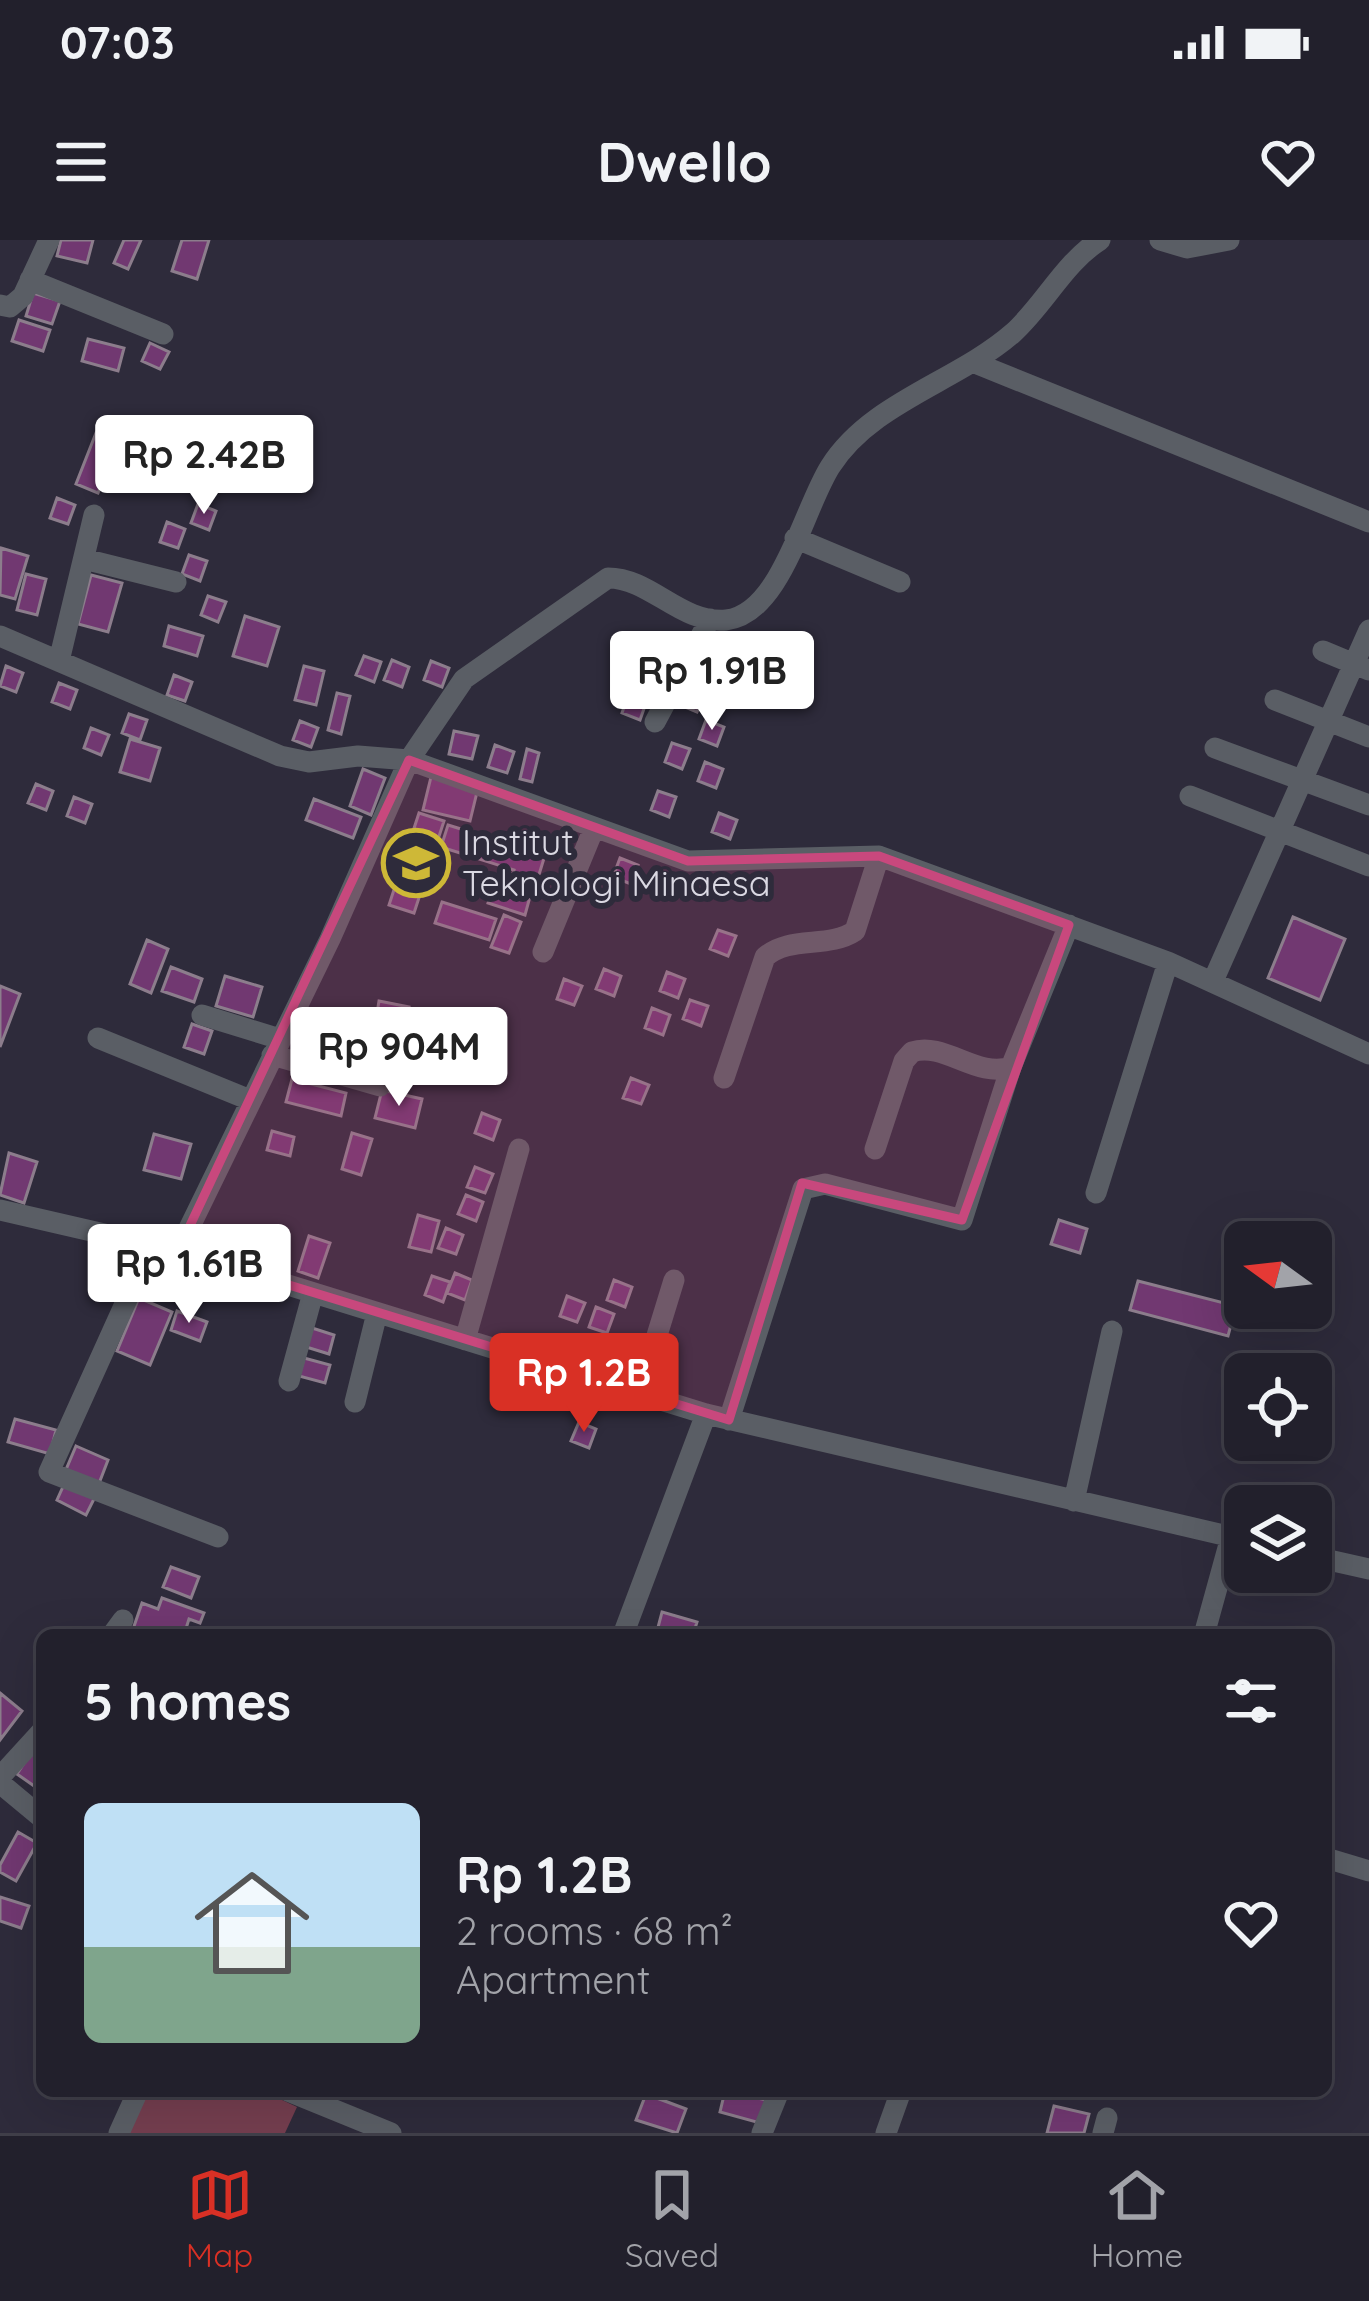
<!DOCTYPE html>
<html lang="en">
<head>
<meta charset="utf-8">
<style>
	body { margin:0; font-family:Quicksand,sans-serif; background:#2a2834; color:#f1f3f6; height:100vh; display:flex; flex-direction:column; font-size:45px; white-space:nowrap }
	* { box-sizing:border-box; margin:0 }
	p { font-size:39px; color:#a2a3a9 }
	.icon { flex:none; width:66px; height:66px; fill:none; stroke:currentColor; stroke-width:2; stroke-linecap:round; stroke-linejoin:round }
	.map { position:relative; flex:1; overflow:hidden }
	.panel { position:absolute; left:36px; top:1389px; width:1296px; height:468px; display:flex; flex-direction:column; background:#22202c; border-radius:18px; box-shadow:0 12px 48px #0002,0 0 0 3px #3f3e48 }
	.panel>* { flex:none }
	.needle { width:78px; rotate:285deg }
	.buttons { position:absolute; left:1224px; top:981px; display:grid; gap:24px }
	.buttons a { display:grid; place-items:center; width:108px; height:108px; border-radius:18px; background:#22202c; box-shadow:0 12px 48px #0002,0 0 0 3px #3f3e48; font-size:60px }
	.price { position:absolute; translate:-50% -102px; padding:0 27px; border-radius:12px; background:#fff; color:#222; font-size:39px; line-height:78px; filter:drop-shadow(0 3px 6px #0008) }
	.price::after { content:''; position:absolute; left:50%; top:72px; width:36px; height:27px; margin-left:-18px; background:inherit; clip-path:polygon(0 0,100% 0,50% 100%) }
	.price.current { background:#d93025; color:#fff }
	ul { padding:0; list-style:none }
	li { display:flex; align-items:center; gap:36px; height:300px; padding:0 48px }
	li+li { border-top:3px solid #3f3e48 }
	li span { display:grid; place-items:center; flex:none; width:336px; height:240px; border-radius:18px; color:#555 }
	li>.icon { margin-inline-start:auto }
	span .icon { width:144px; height:144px; fill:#fffc; stroke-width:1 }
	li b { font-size:51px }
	h2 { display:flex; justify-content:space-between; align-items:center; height:144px; padding:0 48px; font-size:51px }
	.status { display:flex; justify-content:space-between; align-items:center; height:84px; padding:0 60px; background:#22202c; direction:ltr }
	.status svg { height:33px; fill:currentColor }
	header { display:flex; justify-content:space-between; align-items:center; height:156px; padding:0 48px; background:#22202c; font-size:54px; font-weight:800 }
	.dock { display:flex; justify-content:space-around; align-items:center; height:168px; border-top:3px solid #3f3e48; background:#22202c; font-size:33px; color:#a2a3a9 }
	.dock a { display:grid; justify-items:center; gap:6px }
	.dock .current { color:#d93025 }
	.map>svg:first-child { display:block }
</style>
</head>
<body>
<div class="status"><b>07:03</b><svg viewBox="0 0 49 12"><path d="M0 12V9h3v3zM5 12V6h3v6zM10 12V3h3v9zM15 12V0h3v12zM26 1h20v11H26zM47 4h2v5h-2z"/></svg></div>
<header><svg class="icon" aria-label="menu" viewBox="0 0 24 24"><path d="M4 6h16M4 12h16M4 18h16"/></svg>Dwello<svg class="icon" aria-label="heart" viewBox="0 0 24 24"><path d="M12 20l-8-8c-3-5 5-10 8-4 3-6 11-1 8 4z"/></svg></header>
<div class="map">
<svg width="1369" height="1893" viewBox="0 0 1369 1893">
	<rect width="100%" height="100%" fill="#2e2b3b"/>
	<path fill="#743e4f" d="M145,1851H263L297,1867L285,1893H127Z"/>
	<path fill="#713871" stroke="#8c7d8c" stroke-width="3" d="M61,0H93L87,23L57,16Z
		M124,0H141L128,29L114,23Z
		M182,0H209L197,39L172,31Z
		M33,53L60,61L52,84L26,76Z
		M19,80L50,90L43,111L12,101Z
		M88,99L124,108L118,131L82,121Z
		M150,103L169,112L160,129L142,121Z
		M96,193L119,202L98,253L76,244Z
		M57,258L75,265L68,284L50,278Z
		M198,264L216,271L209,290L191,283Z
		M167,282L185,289L178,308L160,302Z
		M1,308L28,316L15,359L0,355Z
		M189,315L207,321L200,341L182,334Z
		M26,334L46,339L37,375L17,370Z
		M91,335L122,343L108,392L78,384Z
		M208,356L226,362L218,382L201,375Z
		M245,376L279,387L267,426L233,416Z
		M169,386L203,396L197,416L164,406Z
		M746,414L764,421L757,440L739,434Z
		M364,416L381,422L374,442L356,435Z
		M781,418L799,425L792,444L774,437Z
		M392,420L409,427L402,447L384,440Z
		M431,421L449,428L442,447L424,440Z
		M6,426L23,433L16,452L0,446Z
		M304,426L324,431L316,465L295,460Z
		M174,435L192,442L185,461L167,455Z
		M59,443L77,450L70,469L52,462Z
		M687,446L705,453L697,472L680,465Z
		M337,453L350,456L341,494L328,490Z
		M629,453L647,460L640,480L622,473Z
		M129,474L147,480L140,500L122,493Z
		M706,480L724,487L717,506L699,499Z
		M300,481L318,488L311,507L293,500Z
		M91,488L109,495L101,515L84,508Z
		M454,491L478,496L472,519L449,514Z
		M130,499L160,508L150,541L120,532Z
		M672,503L690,509L682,529L665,522Z
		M495,505L514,512L507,533L488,527Z
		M527,509L539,513L532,542L520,539Z
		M705,522L723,529L716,548L698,541Z
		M363,529L385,538L371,575L350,566Z
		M431,537L478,548L470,581L423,570Z
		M36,544L53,551L46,570L28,563Z
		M658,551L676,557L669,577L651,570Z
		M74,557L92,564L85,583L67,576Z
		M314,559L361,577L353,598L306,580Z
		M419,573L444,581L414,673L389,665Z
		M719,573L737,580L730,599L712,592Z
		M448,585L545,615L534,651L510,643L514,630L441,607Z
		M620,618L638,625L631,644L613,637Z
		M654,632L672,639L665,658L647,651Z
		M494,642L531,653L525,675L488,663Z
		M442,662L496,679L489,700L435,683Z
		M504,675L521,682L509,713L491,707Z
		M1293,677L1345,699L1320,760L1268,738Z
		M718,690L736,696L728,716L710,709Z
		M147,700L168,709L151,753L130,744Z
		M171,727L202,739L194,762L162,751Z
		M604,729L621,736L614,756L596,749Z
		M667,732L685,739L678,758L660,751Z
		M225,736L262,747L253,777L216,766Z
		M564,739L582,746L574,765L557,759Z
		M0,746L20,754L0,807Z
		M690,760L708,766L701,786L683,779Z
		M379,761L409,767L405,785L376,779Z
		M652,768L670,775L663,795L645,788Z
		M318,775L368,791L360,816L310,800Z
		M192,784L212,791L204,814L184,807Z
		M404,815L422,822L414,841L397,834Z
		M631,838L649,845L641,864L623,858Z
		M292,839L346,853L341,876L286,862Z
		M382,850L422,859L415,888L375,878Z
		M482,873L500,880L493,900L475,893Z
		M272,891L294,897L290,916L267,910Z
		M352,893L372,899L361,935L342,929Z
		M154,894L191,904L181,939L144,930Z
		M9,913L37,922L24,963L0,955Z
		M475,927L493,934L485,953L467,947Z
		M466,955L483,962L476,981L458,974Z
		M418,975L439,981L431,1012L409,1007Z
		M1059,980L1087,989L1080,1013L1051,1004Z
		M446,988L463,995L456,1014L438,1008Z
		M309,996L330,1003L318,1038L298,1031Z
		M455,1033L472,1040L465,1060L447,1053Z
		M432,1036L450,1042L443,1062L425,1055Z
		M614,1040L632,1047L625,1067L607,1060Z
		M1138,1041L1236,1066L1228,1096L1130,1070Z
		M567,1056L585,1063L577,1082L560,1076Z
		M139,1058L172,1072L150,1125L117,1111Z
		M596,1067L614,1074L607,1093L589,1087Z
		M177,1071L207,1082L200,1101L171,1090Z
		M309,1087L334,1095L329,1114L303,1106Z
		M304,1118L330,1125L325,1143L299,1136Z
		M15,1179L56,1190L50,1214L8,1202Z
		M579,1182L596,1189L589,1208L571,1201Z
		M76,1206L108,1220L98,1246L65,1232Z
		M66,1240L96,1255L86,1275L57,1260Z
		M171,1327L199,1337L191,1358L163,1347Z
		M162,1358L204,1373L200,1383L189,1379L184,1395H131L142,1363L158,1369Z
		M662,1372L697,1382L693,1395H656Z
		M0,1453L22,1471L0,1500Z
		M36,1505L42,1509L37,1548L17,1534Z
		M18,1592L37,1603L16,1641L0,1632V1625Z
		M0,1657L29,1666L21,1688L0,1681Z
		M725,1851L767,1860L760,1883L720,1872Z
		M646,1854L686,1869L677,1893L636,1880Z
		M1054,1866L1089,1874L1084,1893H1047Z"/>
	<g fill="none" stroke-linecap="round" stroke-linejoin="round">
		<path stroke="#5a5e65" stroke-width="21" d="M1160,0L1187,8L1229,0
			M30,40L163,94
			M0,65L10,67L23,56L49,0
			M975,123L1369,282
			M795,298L900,342
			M84,319L176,342
			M0,396L280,516L309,522L358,516L409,520L688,621L879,616L1168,722L1369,814
			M1323,411L1369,430
			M59,421L94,275
			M1275,460L1369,497
			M655,482L710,379
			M1215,508L1369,565
			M1190,556L1369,626
			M543,712L594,588
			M1213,741L1369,390
			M202,775L280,799
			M98,798L250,860
			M272,815L380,846
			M724,838L765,717C790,695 828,709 855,691L879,616
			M875,909L904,821L912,812C944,801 977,839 1011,827L1069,685
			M1096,953L1168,722
			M0,970L178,1011L706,1174L1245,1300
			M152,1004L49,1232L218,1297
			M178,1011L330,699L409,520L464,439L608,338C651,338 680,384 726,380C781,374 803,270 830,227C871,162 957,142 1013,93C1044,65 1065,22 1100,0
			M465,1100L519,909
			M289,1141L313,1053
			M639,1154L674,1040
			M355,1162L377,1073
			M729,1180L803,949L825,944L962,980L1011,827
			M1074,1261L1112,1091
			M1311,1316L1369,1329
			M112,1395L123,1380
			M623,1395L706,1174
			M1204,1395L1231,1297
			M0,1537L42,1491
			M0,1543L42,1578
			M1326,1618L1369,1631
			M288,1851L391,1893
			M119,1893L138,1851
			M762,1893L779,1851
			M886,1893L901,1851
			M1103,1893L1107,1878"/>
	</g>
	<path fill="#c8487d" fill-opacity="0.2" stroke="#c8487d" stroke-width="9" stroke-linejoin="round" d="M409,520L688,621L879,616L1069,685L962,980L802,943L729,1180L178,1011Z"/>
	<defs>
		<g id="university-ring" transform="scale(3.45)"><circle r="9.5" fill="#2e2b3b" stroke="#ceb837" stroke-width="1.5"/><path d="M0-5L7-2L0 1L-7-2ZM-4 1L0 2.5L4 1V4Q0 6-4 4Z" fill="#ceb837"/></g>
	</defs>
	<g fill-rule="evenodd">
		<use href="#university-ring" x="416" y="623"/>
	</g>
	<g text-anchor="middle" stroke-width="12" stroke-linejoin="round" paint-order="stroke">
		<g font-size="36" fill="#dad8e2" stroke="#2e2b3b" text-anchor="start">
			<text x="462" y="615">Institut<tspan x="462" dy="41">Teknologi Minaesa</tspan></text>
		</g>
	</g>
</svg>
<div class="buttons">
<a><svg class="needle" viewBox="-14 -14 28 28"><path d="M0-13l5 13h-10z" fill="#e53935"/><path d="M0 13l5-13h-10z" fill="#a2a3a9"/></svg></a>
<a><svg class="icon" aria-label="locate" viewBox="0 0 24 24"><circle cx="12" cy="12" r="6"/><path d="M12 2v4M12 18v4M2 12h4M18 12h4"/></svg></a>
<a><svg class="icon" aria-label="layers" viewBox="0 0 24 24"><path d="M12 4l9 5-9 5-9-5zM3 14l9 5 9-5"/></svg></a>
</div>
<b class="price" style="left:204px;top:277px">Rp 2.42B</b>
<b class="price" style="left:712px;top:493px">Rp 1.91B</b>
<b class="price" style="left:399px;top:869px">Rp 904M</b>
<b class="price" style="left:189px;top:1086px">Rp 1.61B</b>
<b class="price current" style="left:584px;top:1195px">Rp 1.2B</b>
<section class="panel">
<h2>5 homes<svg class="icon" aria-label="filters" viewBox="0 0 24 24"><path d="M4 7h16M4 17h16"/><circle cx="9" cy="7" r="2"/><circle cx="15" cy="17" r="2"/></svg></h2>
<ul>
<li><span style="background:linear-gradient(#bfe0f5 60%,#7fa58c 0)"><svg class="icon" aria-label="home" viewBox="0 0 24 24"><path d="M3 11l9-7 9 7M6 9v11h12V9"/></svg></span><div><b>Rp 1.2B</b><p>2 rooms · 68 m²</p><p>Apartment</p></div><svg class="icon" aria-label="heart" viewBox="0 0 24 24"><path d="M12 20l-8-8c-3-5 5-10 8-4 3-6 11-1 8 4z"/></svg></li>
</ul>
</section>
</div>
<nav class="dock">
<a class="current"><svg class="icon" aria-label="map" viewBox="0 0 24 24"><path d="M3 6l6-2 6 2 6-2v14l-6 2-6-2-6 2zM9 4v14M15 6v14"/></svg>Map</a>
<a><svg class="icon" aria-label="saved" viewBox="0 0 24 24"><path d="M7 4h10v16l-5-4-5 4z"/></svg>Saved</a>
<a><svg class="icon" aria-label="home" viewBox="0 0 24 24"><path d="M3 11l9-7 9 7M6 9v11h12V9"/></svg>Home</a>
</nav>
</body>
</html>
